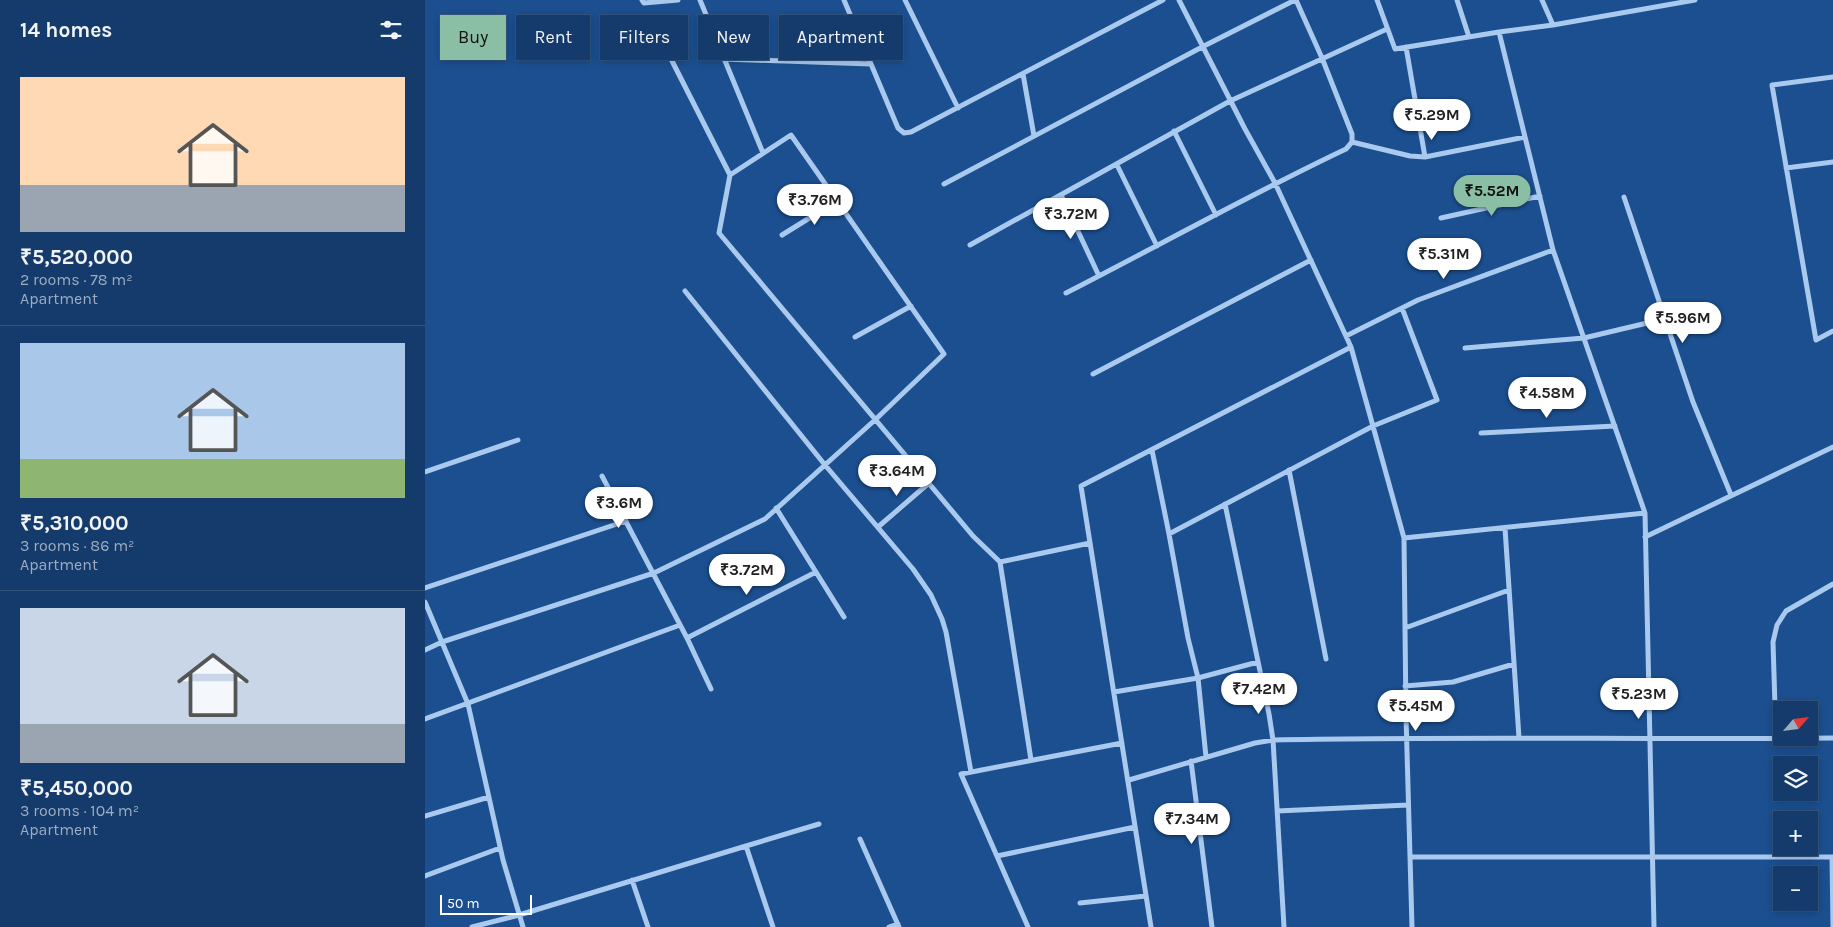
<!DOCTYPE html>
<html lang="en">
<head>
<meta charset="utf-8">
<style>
	body { margin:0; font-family:Karla,sans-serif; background:#214673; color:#f1f3f6; height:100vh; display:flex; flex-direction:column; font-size:19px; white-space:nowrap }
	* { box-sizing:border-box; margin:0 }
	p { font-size:16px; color:#9dadc1 }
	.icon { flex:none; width:28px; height:28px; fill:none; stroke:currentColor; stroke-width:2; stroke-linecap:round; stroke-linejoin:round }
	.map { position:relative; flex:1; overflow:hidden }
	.panel { display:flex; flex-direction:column; background:#143b6b; width:425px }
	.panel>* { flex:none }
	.banner { position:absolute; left:15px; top:15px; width:475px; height:45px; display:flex; gap:10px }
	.needle { width:32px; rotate:62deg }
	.tools { position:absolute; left:1348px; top:701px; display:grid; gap:10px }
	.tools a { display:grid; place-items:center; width:45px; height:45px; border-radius:0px; background:#143b6b; box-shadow:0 2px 8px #0003,0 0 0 1px #33557e; font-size:25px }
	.scale { position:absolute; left:15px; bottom:12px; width:92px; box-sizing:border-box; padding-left:5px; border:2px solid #fff; border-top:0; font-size:14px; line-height:18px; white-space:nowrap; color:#fff; -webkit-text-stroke:4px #1b4f8f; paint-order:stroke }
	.price { position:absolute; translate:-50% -42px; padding:0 11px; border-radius:18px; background:#fff; color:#222; font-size:16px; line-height:32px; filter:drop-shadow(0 1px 2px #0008) }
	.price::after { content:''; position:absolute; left:50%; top:30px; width:15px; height:11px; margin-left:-8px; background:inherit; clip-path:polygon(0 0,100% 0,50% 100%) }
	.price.active { background:#8abfa5; color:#111 }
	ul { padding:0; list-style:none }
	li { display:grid; align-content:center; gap:10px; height:265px; padding:0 20px }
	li+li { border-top:1px solid #33557e }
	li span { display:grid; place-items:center; height:155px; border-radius:0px; color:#555 }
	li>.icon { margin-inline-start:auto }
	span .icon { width:90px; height:90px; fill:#fffc; stroke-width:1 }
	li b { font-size:21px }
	h2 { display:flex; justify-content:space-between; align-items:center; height:60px; padding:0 20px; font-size:21px }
	.tag { padding:0 18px; border-radius:0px; background:#143b6b; box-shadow:0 2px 8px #0003,0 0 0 1px #33557e; font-size:18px; line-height:45px }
	.tag.active { background:#8abfa5; color:#111 }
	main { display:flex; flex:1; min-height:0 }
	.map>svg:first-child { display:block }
</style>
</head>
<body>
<main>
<section class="panel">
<h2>14 homes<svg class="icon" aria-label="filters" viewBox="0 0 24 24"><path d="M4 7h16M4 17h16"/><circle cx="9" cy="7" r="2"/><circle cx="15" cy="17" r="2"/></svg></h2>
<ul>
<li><span style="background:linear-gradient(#ffd9b3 70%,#9aa5b1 0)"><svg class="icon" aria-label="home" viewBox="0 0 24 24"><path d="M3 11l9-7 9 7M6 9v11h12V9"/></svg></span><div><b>₹5,520,000</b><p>2 rooms · 78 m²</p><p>Apartment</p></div></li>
<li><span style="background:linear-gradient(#a9c7e8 75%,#8fb573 0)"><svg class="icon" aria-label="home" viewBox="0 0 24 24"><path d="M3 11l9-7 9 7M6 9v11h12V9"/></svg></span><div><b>₹5,310,000</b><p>3 rooms · 86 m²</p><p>Apartment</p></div></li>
<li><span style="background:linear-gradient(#c9d6e8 75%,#9aa5b1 0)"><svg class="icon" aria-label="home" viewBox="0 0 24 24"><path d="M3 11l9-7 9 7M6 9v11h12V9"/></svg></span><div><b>₹5,450,000</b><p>3 rooms · 104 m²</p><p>Apartment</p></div></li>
</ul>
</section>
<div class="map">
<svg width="1408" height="927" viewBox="0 0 1408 927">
	<rect width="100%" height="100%" fill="#1b4f8f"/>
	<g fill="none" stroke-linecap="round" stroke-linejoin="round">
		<path stroke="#a9c9ee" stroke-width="5" d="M217,0L219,3L253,0
			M275,0L338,153
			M419,0L473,128L479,133L486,132L738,0
			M480,0L533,108
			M754,0L820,129L850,183L926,347
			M952,0L970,49L1074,32
			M1032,0L1044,37
			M1117,0L1128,25L1074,32L1128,250L1220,513L1229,927
			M1128,25L1270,0
			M981,47L1000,157L1100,137
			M244,55L305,175L294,233L548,536L575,562L606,760
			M298,59L446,64
			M598,74L609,136
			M1408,77L1347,85L1391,340L1408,331
			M749,131L791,215
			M927,142L985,156L1000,157
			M692,165L732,246
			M1361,168L1408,162
			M519,184L779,46L870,0
			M636,195L674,276
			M1199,197L1268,402L1306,495
			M1016,218L1115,196
			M357,235L412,201
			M545,245L805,101L962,29
			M260,291L400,465L488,569L506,595L517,619L521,632L546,772
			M641,293C735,245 826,194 921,149L927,142V134L897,58L871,0
			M921,336L993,300L1128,250
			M430,337L486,306
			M1040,348L1159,338L1239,319
			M668,374L886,260
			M1056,433L1190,426
			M727,450L744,534L948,426L1012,400L977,308
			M864,470L901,659
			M0,472L93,440
			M177,476L262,638L286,689
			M800,504L844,714L848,740L859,927
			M351,508L419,617
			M453,527L504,483
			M1080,528L1094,738
			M744,534L763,638L773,678L781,757
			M1220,537L1408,447
			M979,538L1220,513
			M575,562L665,543
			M0,588L201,521
			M0,602L43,704L78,860L98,927
			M980,628L1084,590
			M262,638L391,572
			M0,650L17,642L229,573L340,519L451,419L519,354L366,135L305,175
			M980,686L1028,682L1089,664
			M689,692L773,678L833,662
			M0,719L255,625
			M1351,739L1348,642L1352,625L1361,611L1408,584
			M766,761L787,927
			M704,780L830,743L848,740C1035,736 1221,740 1408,738
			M852,811L983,805
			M0,816L64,797
			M435,839L474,927
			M321,846L394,824
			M572,856L710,827
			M985,857H1408
			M1407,857L1408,927
			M0,876L75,848
			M207,880L223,927
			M655,903L721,896
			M47,927L94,915L321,846L348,927
			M464,927L473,924
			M603,927L536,774L697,743
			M726,927L656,486L926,347L979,538L981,716L987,927"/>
	</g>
</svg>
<div class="tools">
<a><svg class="needle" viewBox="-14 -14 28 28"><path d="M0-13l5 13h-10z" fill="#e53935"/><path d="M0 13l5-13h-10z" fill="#9dadc1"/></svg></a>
<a><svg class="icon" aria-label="layers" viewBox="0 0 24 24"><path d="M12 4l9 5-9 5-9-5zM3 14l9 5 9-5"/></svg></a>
<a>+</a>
<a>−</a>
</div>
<div class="scale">50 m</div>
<b class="price" style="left:1007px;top:141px">₹5.29M</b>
<b class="price active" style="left:1067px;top:217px">₹5.52M</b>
<b class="price" style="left:390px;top:226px">₹3.76M</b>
<b class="price" style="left:646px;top:240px">₹3.72M</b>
<b class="price" style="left:1019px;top:280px">₹5.31M</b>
<b class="price" style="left:1258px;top:344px">₹5.96M</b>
<b class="price" style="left:1122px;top:419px">₹4.58M</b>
<b class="price" style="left:472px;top:497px">₹3.64M</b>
<b class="price" style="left:194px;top:529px">₹3.6M</b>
<b class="price" style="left:322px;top:596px">₹3.72M</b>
<b class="price" style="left:834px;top:715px">₹7.42M</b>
<b class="price" style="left:1214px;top:720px">₹5.23M</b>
<b class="price" style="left:991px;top:732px">₹5.45M</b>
<b class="price" style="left:767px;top:845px">₹7.34M</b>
<div class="banner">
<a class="tag active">Buy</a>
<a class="tag">Rent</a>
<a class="tag">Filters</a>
<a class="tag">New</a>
<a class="tag">Apartment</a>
</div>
</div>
</main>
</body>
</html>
